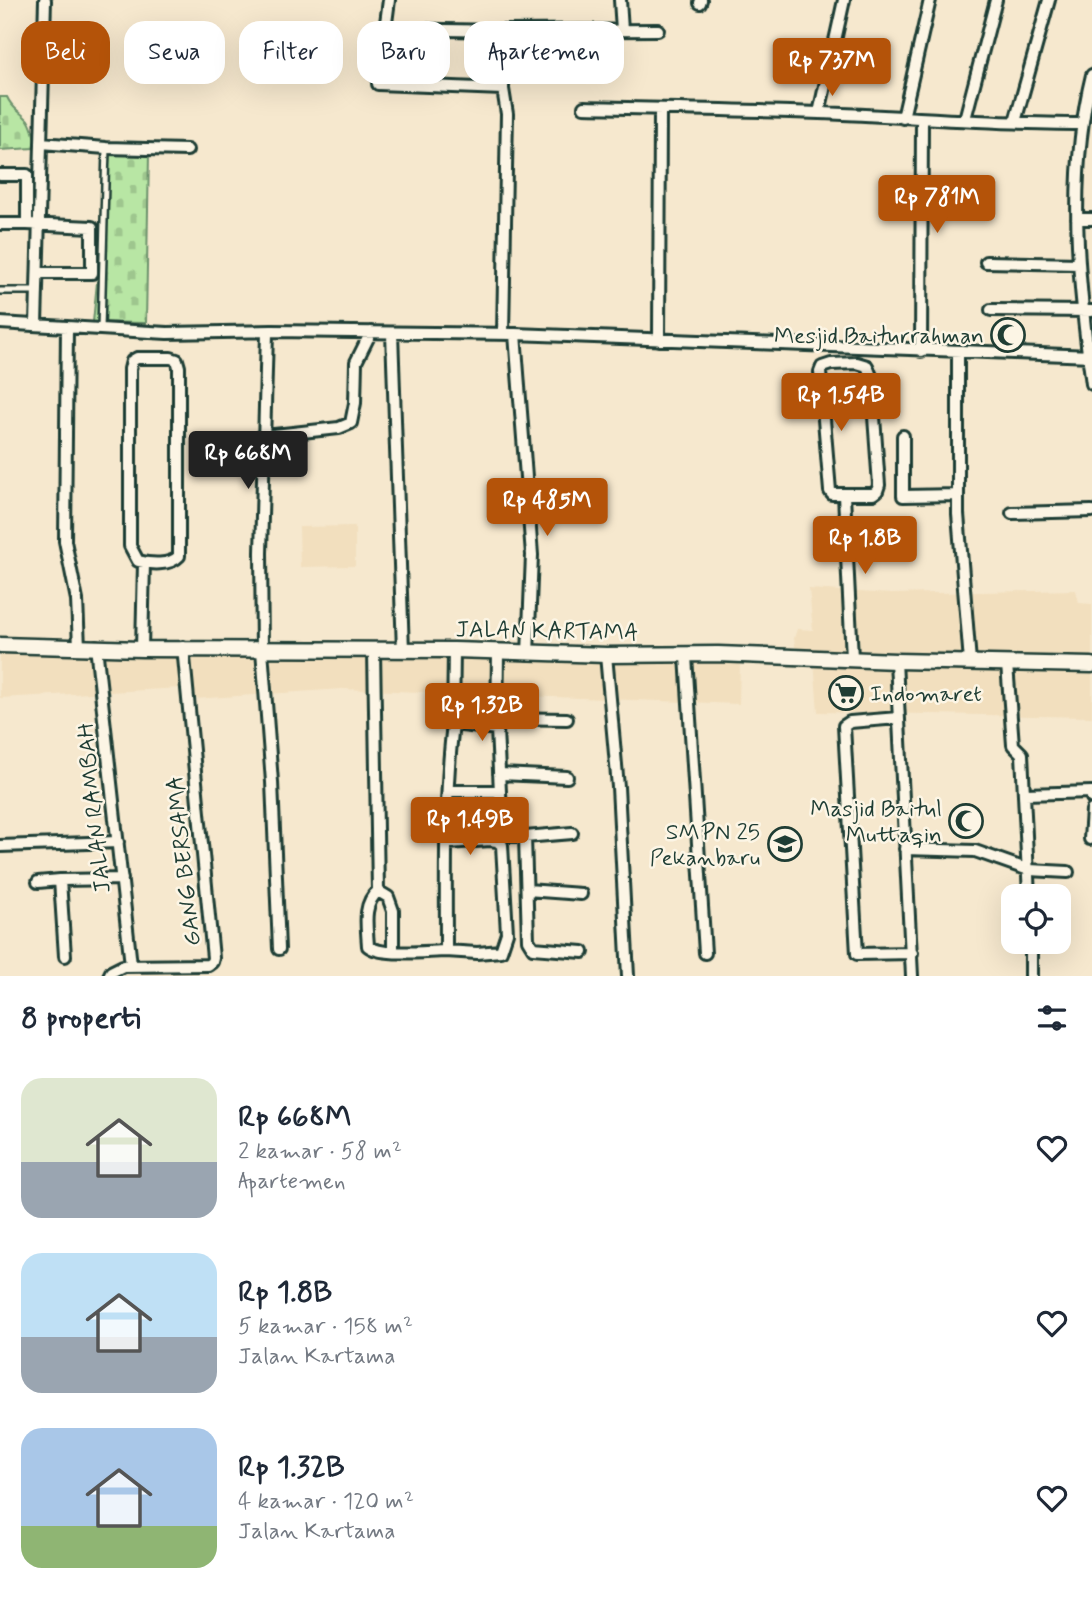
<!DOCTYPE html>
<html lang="id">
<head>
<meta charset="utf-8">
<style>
	body { margin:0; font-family:Mynerve,sans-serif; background:#f2f2f3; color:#1f2937; height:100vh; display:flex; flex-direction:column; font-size:26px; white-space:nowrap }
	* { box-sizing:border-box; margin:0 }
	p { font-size:23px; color:#747a83 }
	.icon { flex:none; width:38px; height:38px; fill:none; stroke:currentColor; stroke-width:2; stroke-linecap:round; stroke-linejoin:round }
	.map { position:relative; height:976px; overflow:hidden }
	.drawer { display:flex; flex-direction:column; background:#fff; flex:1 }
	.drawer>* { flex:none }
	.guide { position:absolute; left:21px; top:21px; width:700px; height:63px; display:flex; gap:14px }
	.tools { position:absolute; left:1001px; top:884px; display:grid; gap:14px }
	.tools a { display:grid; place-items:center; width:70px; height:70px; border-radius:14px; background:#fff; box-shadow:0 7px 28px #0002; font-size:35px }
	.price { position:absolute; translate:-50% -60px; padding:0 16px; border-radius:7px; background:#b45309; color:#fff; font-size:23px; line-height:46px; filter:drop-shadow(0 2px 4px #0008) }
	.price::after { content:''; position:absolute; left:50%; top:42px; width:21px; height:16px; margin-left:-10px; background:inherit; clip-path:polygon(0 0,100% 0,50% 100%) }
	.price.selected { background:#222; color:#fff }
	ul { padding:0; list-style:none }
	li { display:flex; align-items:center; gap:21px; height:175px; padding:0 21px }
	li span { display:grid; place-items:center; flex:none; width:196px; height:140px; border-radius:21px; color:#555 }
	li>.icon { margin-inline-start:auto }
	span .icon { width:84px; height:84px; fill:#fffc; stroke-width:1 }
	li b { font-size:30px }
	h2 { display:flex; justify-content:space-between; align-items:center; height:84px; padding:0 21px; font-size:30px }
	.tag { padding:0 24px; border-radius:21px; background:#fff; box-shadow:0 7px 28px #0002; font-size:24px; line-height:63px }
	.tag.selected { background:#b45309; color:#fff }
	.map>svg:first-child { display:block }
</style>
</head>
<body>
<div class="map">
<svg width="1092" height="976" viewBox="0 0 1092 976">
	<defs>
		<pattern id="cemetery-stones" width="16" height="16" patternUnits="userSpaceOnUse" patternTransform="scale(1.75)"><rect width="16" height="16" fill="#b8e6a4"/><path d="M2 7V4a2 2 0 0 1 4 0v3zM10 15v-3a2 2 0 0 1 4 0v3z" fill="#9ec68e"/></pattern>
	</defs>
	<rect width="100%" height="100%" fill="#f6e8ce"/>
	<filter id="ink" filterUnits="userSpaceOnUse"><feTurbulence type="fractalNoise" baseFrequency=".0143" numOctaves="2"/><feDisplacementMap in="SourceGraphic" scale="14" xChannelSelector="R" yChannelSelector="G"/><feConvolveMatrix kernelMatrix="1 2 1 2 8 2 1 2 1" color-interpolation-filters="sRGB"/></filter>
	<g filter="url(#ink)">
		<path fill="#f2dfbe" d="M355,526V566L300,567L299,527Z
			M809,589L892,594L1076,590L1079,603L1092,604V717L818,712L814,661L797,660L794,638L797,629L813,630Z
			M0,651L740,661L739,704L342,689L194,699L181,688L0,698Z"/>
		<path fill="url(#cemetery-stones)" stroke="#6c926c" stroke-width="2" d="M0,97H7C12,109 20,111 28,120C33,127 34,136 36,144L34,148L0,150Z
			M110,153H149L146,323L93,322Z"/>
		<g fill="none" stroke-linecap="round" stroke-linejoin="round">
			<g stroke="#1f3d34" stroke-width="10">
				<path id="service" d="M0,291H37
					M101,329L106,148"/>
			</g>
			<g stroke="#1f3d34" stroke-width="16">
				<path id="minor" d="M620,0L622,30
					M700,3L701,0
					M385,29L504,31L503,89L378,84L389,0
					M504,31L658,30
					M1092,75C1067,176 1078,281 1092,384
					M503,89L507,114L503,334
					M584,107C662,109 740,110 819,113C906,116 993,124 1081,124
					M819,113L844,0
					M903,118L930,0
					M965,119L996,0
					M1015,122L1049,0
					M41,143L106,148L187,150
					M0,175H27V224H0
					M1077,219H1092
					M27,224L92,227V273H38
					M986,262L1079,264
					M991,310L1092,311
					M0,323L167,333L272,331L515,334L1092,356
					M36,325L45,0
					M67,327L65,541L77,600L79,647
					M267,333L261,553L262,650L272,782L279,949
					M392,333L403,651
					M515,334L532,555L528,654
					M659,340L660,109
					M921,351L922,119
					M958,352V514L970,662
					M137,358H171L177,360L179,367V556C170,566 150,564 138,561L130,546V369L132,361Z
					M857,363L867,366L871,376L879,485L877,491L873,494H832L830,491L820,372L822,367L831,364Z
					M265,436L339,428L351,423L355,403L356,362L371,332
					M903,436V496L958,495
					M844,495L852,658
					M1012,513L1092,511
					M96,646L131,965
					M142,649L144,563
					M374,651L378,891C362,904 367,927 368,946C381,957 428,951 446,951
					M498,652L497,729L502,834L525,837L572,833
					M606,655L618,787L628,976
					M686,656L705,953
					M896,661L912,976
					M1007,664L1013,745L1022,754L1029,896
					M497,718L567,719
					M898,718L850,722L844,726L857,954L912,953
					M453,724L454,650
					M499,774L567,777
					M449,791H500
					M1025,794L1092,792V798
					M525,837L528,940L533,948L583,952
					M1090,839L1092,810
					M448,843L490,840L497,841L502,845L507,933L501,951L477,953L446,951C446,876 444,798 453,724L497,729
					M0,846L118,842
					M905,849L975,851L1029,870L1068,872
					M38,882L60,880
					M527,890L581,894
					M378,891L388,897L393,911V951
					M65,956L60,880L122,879
					M109,976L111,972L123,966L208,965L212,962L213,958L183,647
					M1031,976V942"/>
			</g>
			<g stroke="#1f3d34" stroke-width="19">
				<path id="secondary" d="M0,645L142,649L454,650L606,655L718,654L896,661L1092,665"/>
			</g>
			<use href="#service" stroke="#fcf5e5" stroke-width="5"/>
			<use href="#minor" stroke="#fcf5e5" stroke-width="10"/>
			<use href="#secondary" stroke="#fcf5e5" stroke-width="14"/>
		</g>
	</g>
	<defs>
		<g id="mosque-ring" transform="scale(1.75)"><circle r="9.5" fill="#fcf5e5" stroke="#1f3d34" stroke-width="1.5"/><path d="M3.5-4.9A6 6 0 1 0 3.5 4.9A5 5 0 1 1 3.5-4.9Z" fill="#1f3d34"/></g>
		<g id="supermarket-ring" transform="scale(1.75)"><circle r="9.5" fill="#fcf5e5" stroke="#1f3d34" stroke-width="1.5"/><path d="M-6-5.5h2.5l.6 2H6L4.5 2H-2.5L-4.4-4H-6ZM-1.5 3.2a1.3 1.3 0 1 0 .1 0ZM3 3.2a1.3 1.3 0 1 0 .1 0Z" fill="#1f3d34"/></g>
		<g id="school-ring" transform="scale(1.75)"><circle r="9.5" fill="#fcf5e5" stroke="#1f3d34" stroke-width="1.5"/><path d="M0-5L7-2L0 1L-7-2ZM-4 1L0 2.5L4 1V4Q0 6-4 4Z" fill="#1f3d34"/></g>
	</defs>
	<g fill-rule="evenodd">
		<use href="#mosque-ring" x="1008" y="335"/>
		<use href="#supermarket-ring" x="846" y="693"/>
		<use href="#mosque-ring" x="966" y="821"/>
		<use href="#school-ring" x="785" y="844"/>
	</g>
	<g text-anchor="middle" stroke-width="5" stroke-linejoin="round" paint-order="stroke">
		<g font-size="23" fill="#1f3d34" stroke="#fcf5e5" text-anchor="end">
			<text x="984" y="343">Mesjid Baiturrahman</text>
			<text x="870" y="701" text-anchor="start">Indomaret</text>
			<text x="942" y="816">Masjid Baitul<tspan x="942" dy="26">Muttaqin</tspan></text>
			<text x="760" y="839">SMPN 25<tspan x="760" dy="26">Pekanbaru</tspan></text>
		</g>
		<g font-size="23" fill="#1f3d34" stroke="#fcf5e5">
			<text transform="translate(547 630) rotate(1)" y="8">JALAN KARTAMA</text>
			<text transform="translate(93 808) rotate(-96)" y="8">JALAN RAMBAH</text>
			<text transform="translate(183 861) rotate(-96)" y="8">GANG BERSAMA</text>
		</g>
	</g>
</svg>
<div class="tools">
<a><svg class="icon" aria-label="locate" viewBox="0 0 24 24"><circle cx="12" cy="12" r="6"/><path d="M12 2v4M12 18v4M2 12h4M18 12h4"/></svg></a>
</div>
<b class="price" style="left:832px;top:98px">Rp 737M</b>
<b class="price" style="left:937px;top:235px">Rp 781M</b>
<b class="price" style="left:841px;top:433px">Rp 1.54B</b>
<b class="price selected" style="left:248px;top:491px">Rp 668M</b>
<b class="price" style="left:547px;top:538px">Rp 485M</b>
<b class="price" style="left:865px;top:576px">Rp 1.8B</b>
<b class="price" style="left:482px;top:743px">Rp 1.32B</b>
<b class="price" style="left:470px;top:857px">Rp 1.49B</b>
<div class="guide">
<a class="tag selected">Beli</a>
<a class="tag">Sewa</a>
<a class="tag">Filter</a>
<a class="tag">Baru</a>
<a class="tag">Apartemen</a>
</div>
</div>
<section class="drawer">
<h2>8 properti<svg class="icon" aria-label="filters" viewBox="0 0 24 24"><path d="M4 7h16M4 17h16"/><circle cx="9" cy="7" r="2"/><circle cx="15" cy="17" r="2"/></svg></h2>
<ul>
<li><span style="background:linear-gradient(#dfe7d0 60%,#9aa5b1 0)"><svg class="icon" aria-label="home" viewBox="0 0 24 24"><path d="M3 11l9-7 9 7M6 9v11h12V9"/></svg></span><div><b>Rp 668M</b><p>2 kamar · 58 m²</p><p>Apartemen</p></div><svg class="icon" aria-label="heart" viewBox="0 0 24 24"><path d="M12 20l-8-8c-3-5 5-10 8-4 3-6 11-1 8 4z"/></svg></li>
<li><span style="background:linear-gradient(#bfe0f5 60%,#9aa5b1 0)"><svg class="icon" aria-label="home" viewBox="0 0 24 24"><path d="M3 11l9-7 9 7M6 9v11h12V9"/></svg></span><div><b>Rp 1.8B</b><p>5 kamar · 158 m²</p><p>Jalan Kartama</p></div><svg class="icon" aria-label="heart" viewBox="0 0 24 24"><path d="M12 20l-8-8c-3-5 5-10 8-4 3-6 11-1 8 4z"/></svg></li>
<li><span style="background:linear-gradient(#a9c7e8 70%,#8fb573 0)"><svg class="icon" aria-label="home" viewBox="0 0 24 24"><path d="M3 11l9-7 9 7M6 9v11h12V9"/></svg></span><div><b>Rp 1.32B</b><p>4 kamar · 120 m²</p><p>Jalan Kartama</p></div><svg class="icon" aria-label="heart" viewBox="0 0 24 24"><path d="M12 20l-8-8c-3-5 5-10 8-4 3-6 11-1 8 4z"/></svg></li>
</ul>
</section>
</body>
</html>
